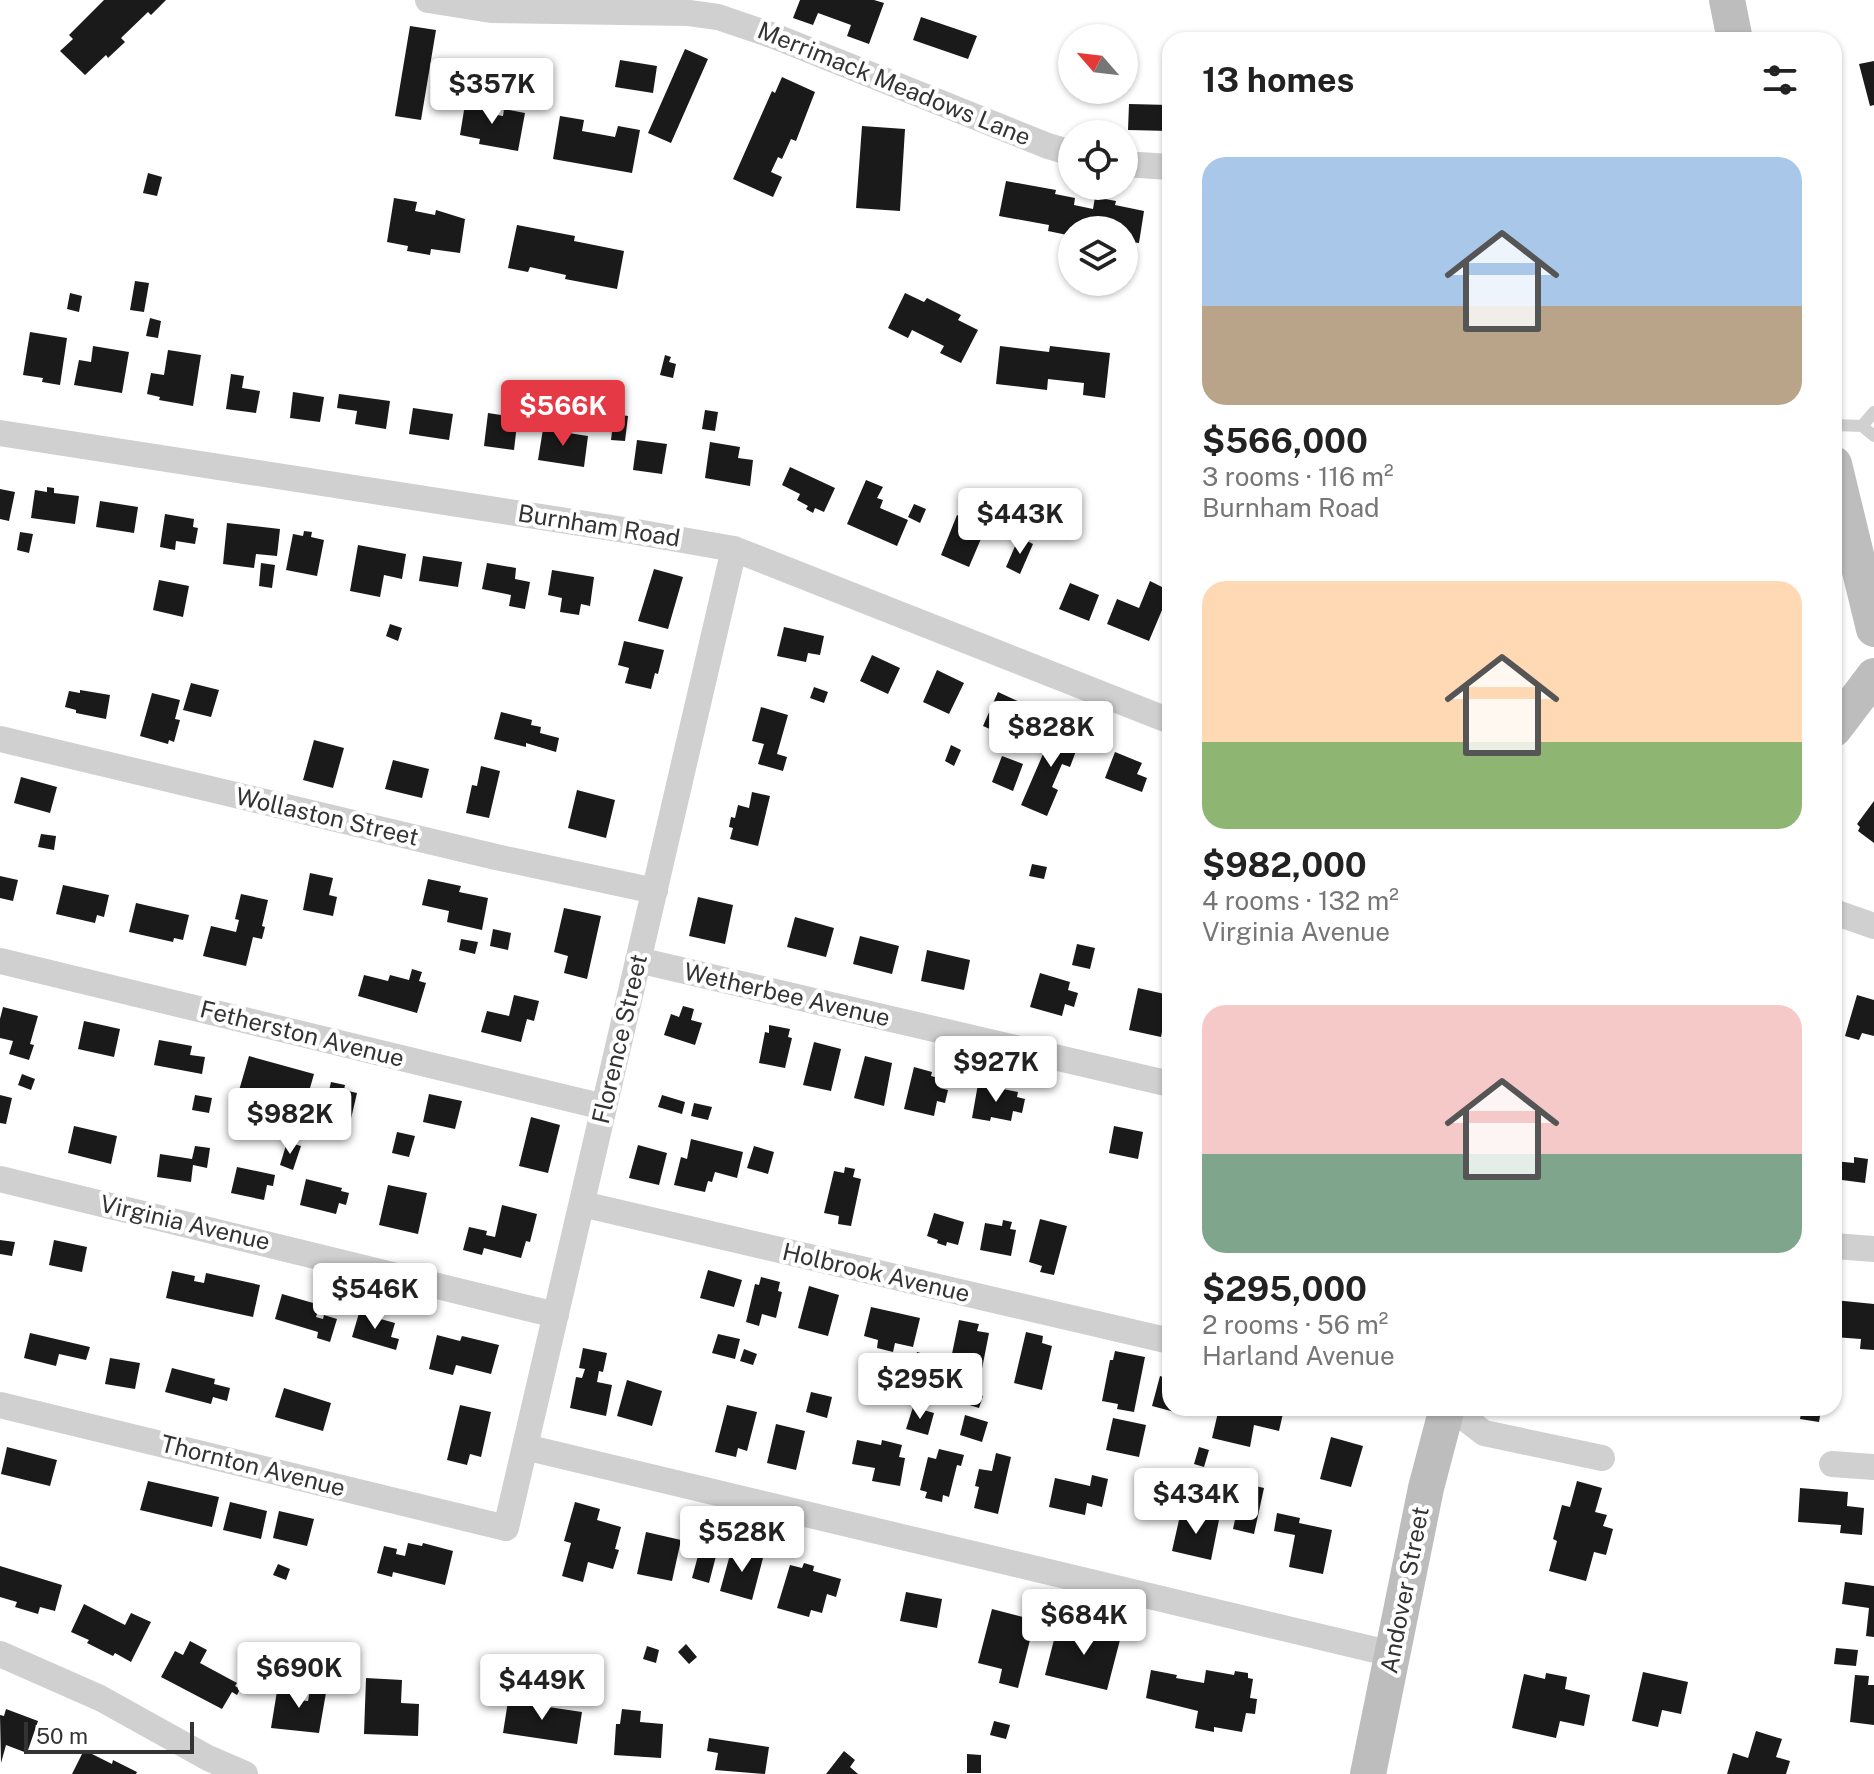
<!DOCTYPE html>
<html lang="en">
<head>
<meta charset="utf-8">
<style>
	body { margin:0; font-family:"Public Sans",sans-serif; background:#f6f6f6; color:#222; height:100vh; display:flex; flex-direction:column; font-size:30px; white-space:nowrap }
	* { box-sizing:border-box; margin:0 }
	p { font-size:26px; color:#767676 }
	.icon { flex:none; width:44px; height:44px; fill:none; stroke:currentColor; stroke-width:2; stroke-linecap:round; stroke-linejoin:round }
	.map { position:relative; flex:1; overflow:hidden }
	.sheet { position:absolute; left:1162px; top:32px; width:680px; height:1384px; display:flex; flex-direction:column; background:#fff; border-radius:24px; box-shadow:0 2px 6px #0004 }
	.sheet>* { flex:none }
	.needle { width:52px; rotate:298deg }
	.tools { position:absolute; left:1058px; top:24px; display:grid; gap:16px }
	.tools a { display:grid; place-items:center; width:80px; height:80px; border-radius:50%; background:#fff; box-shadow:0 2px 6px #0004; font-size:40px }
	.scale { position:absolute; left:24px; bottom:20px; width:170px; box-sizing:border-box; padding-left:8px; border:4px solid #333; border-top:0; font-size:22px; line-height:28px; white-space:nowrap; color:#333; -webkit-text-stroke:6px #fff; paint-order:stroke }
	.price { position:absolute; translate:-50% -68px; padding:0 18px; border-radius:8px; background:#fff; color:#222; font-size:26px; line-height:52px; filter:drop-shadow(0 2px 4px #0008) }
	.price::after { content:''; position:absolute; left:50%; top:48px; width:24px; height:18px; margin-left:-12px; background:inherit; clip-path:polygon(0 0,100% 0,50% 100%) }
	.price.on { background:#e63946; color:#fff }
	ul { padding:0; list-style:none }
	li { display:grid; align-content:center; gap:16px; height:424px; padding:0 40px }
	li span { display:grid; place-items:center; height:248px; border-radius:24px; color:#555 }
	li>.icon { margin-inline-start:auto }
	span .icon { width:144px; height:144px; fill:#fffc; stroke-width:1 }
	li b { font-size:34px }
	h2 { display:flex; justify-content:space-between; align-items:center; height:96px; padding:0 40px; font-size:34px }
	.map>svg:first-child { display:block }
</style>
</head>
<body>
<div class="map">
<svg width="1874" height="1774" viewBox="0 0 1874 1774">
	<rect width="100%" height="100%" fill="#fff"/>
	<path fill="#1a1a1a" d="M104,0H166L151,15L148,12L121,38L125,42L108,58L106,55L85,75L60,51L73,39L69,35Z
		M800,0H874L884,3L869,44L847,36L851,25L818,13L813,25L793,18Z
		M921,17L977,36L968,59L913,40Z
		M410,26L436,30L421,120L395,116Z
		M685,49L708,59L671,143L648,133Z
		M620,60L657,66L653,93L615,87Z
		M1874,61V105L1870,106L1859,64Z
		M782,77L815,92L796,141L791,139L782,159L778,157L771,172L782,177L773,197L733,179L772,91L775,93Z
		M466,98L488,102L486,113L503,116L504,109L525,113L518,151L479,144L480,139L460,135Z
		M1129,104L1170,105V131L1128,130Z
		M560,116L584,120L582,131L615,137L618,126L640,130L632,173L553,159Z
		M862,126L905,129L900,211L856,208Z
		M148,173L162,177L157,196L143,193Z
		M1006,181L1056,190L1055,194L1075,198L1074,205L1093,209L1095,197L1116,201L1115,205L1144,211L1139,243L1124,241V230H1072V236L1048,231L1049,225L999,216Z
		M394,198L417,202L415,211L435,215L436,210L465,219L460,253L431,249L430,255L407,251L408,246L387,242Z
		M517,225L575,236L574,241L624,251L617,289L565,279L566,275L530,267L528,272L508,268Z
		M135,281L149,283L144,312L130,310Z
		M70,293L82,296L79,312L67,309Z
		M905,293L924,302L927,298L961,315L958,320L978,330L961,363L940,353L944,346L912,330L908,338L888,328Z
		M150,318L161,321L158,338L146,336Z
		M30,332L67,338L60,385L42,382L43,378L23,375Z
		M93,346L129,352L122,393L74,385L79,360L91,362Z
		M1000,346L1049,352L1050,346L1110,353L1105,398L1083,395L1084,383L1048,379L1047,390L996,384Z
		M168,350L201,355L193,406L159,400L160,397L147,394L151,373L164,375Z
		M665,355L671,357L669,362L676,364L673,378L660,375Z
		M231,374L244,376L242,388L260,391L256,413L226,409Z
		M293,392L324,397L320,422L290,418Z
		M339,394L390,401L386,429L355,424L357,411L337,408Z
		M413,408L453,414L449,440L409,434Z
		M705,410L718,412L715,431L702,429Z
		M488,413L501,415V422L517,424L514,450L484,446Z
		M614,414L628,416L625,441L611,440Z
		M543,429L588,436L584,467L538,460Z
		M637,440L667,444L662,474L633,470Z
		M710,442L740,447L738,458L753,460L750,486L705,478Z
		M790,467L835,488L824,512L815,508L813,513L806,509L808,506L797,500L800,494L782,485Z
		M866,480L883,487L877,498L883,500L880,508L908,520L897,546L847,524Z
		M47,487L54,488V493L79,496L75,524L31,518L35,490L47,492Z
		M0,489L15,492L9,521L0,519Z
		M100,501L138,507L134,533L96,527Z
		M914,504L926,509L920,523L908,517Z
		M165,514L194,519L193,527L198,528L195,544L176,541L175,550L160,547Z
		M957,515L986,527L969,567L941,555Z
		M227,523L280,529L277,556L256,554L254,568L223,564Z
		M304,531L312,532L311,537L324,540L317,576L286,570L293,534L303,536Z
		M20,532L33,534L29,553L17,550Z
		M1019,537L1033,544L1020,574L1006,567Z
		M358,545L406,554L402,579L384,575L380,597L350,591Z
		M423,556L462,562L458,587L419,581Z
		M261,563L275,565L272,588L259,586Z
		M487,563L516,568L515,579L530,582L525,609L509,606L511,595L482,589Z
		M654,569L683,577L668,629L638,621Z
		M552,570L594,577L590,606L581,604L579,615L560,612L562,598L548,595Z
		M159,580L189,586L183,617L153,610Z
		M1150,581L1170,591L1149,641L1107,624L1117,599L1139,608Z
		M1070,583L1099,595L1089,621L1059,609Z
		M390,624L402,628L398,641L386,636Z
		M784,627L824,636L820,655L808,653L806,662L777,656Z
		M624,641L664,650L658,674L655,673L651,689L625,683L629,668L618,665Z
		M872,655L900,668L888,694L860,681Z
		M937,670L964,683L949,714L923,702Z
		M191,683L219,690L211,717L183,710Z
		M814,687L828,692L824,703L810,698Z
		M80,690L110,695L106,719L76,713V710L65,707L69,691L80,693Z
		M998,692L1035,709L1020,742L983,726Z
		M152,693L180,700L175,719L180,720L174,742L169,740L168,744L140,736Z
		M761,707L788,715L777,754L787,757L783,771L758,764L764,744L752,741Z
		M501,712L532,720L531,725L541,727L540,733L559,738L556,752L526,743V747L494,739Z
		M1056,724L1082,735L1070,767L1062,764L1052,787L1058,790L1047,816L1021,805Z
		M314,740L344,748L333,788L303,780Z
		M951,745L961,750L954,766L945,761Z
		M1115,752L1142,763L1137,774L1147,778L1142,792L1105,778Z
		M1002,756L1023,764L1013,791L992,782Z
		M393,760L429,769L422,798L385,789Z
		M481,766L500,771L489,818L466,813L472,785L477,786Z
		M21,777L57,787L50,813L14,803Z
		M577,790L615,800L606,838L568,828Z
		M752,792L770,796L758,846L730,839L733,828L729,827L731,817L735,818L738,805L749,808Z
		M1874,801V843L1858,831L1860,827L1857,824Z
		M41,834L56,836L54,850L38,847Z
		M1032,864L1047,867L1044,879L1029,876Z
		M310,873L333,878L329,895L337,897L333,916L303,910Z
		M0,876L18,880L13,901L0,898Z
		M428,879L461,886L459,892L488,898L482,930L447,922L449,911L422,905Z
		M63,885L109,895L104,917L97,915L95,923L56,914Z
		M241,894L268,900L262,926L265,927L262,939L253,937L246,966L203,956L211,926L236,932L239,920L235,919Z
		M698,897L733,905L725,944L689,936Z
		M136,903L189,915L183,940L174,938L173,942L129,932Z
		M564,908L601,916L587,979L564,973L568,956L554,952Z
		M795,917L834,928L826,957L787,947Z
		M493,929L511,933L508,950L490,946Z
		M860,936L899,946L892,974L853,964Z
		M461,939L478,942L475,954L459,950Z
		M1077,944L1095,948L1090,969L1072,965Z
		M927,950L970,960L964,990L921,981Z
		M412,969L422,972L419,981L426,983L417,1013L358,996L364,975L388,981L390,975L409,980Z
		M1040,973L1070,982L1068,990L1078,993L1074,1007L1065,1004L1062,1016L1030,1007Z
		M1138,988L1169,995L1166,1008L1170,1009V1029L1163,1027L1161,1037L1129,1030Z
		M514,995L539,1001L534,1021L527,1019L521,1042L481,1032L487,1011L509,1016Z
		M1857,995L1874,1000V1036L1862,1033L1859,1040L1845,1036Z
		M683,1006L694,1009L691,1020L702,1023L695,1045L664,1035L671,1014L679,1017Z
		M3,1007L38,1016L30,1044L34,1045L29,1060L9,1054L13,1041L0,1038V1019Z
		M84,1021L120,1029L114,1057L78,1049Z
		M769,1025L790,1029L788,1037L792,1038L785,1068L759,1063L765,1032L769,1033Z
		M159,1040L192,1046L190,1055L205,1057L202,1074L154,1065Z
		M814,1042L841,1049L831,1091L803,1085Z
		M249,1056L314,1074L306,1102L259,1088L256,1099L238,1094Z
		M865,1056L892,1063L884,1106L854,1098Z
		M914,1067L932,1072L931,1076L942,1079L940,1088L948,1090L945,1103L937,1101L934,1116L904,1109Z
		M22,1074L35,1079L31,1090L18,1085Z
		M331,1082L345,1085L344,1090L357,1093L350,1123L323,1117Z
		M978,1084L1018,1092L1017,1097L1025,1099L1022,1113L1013,1111L1011,1121L991,1117L990,1121L972,1118Z
		M429,1094L462,1101L455,1129L423,1122Z
		M0,1095L12,1098L6,1124L0,1123Z
		M195,1095L212,1098L209,1113L192,1110Z
		M662,1095L685,1102L682,1114L658,1107Z
		M694,1103L712,1107L708,1120L691,1116Z
		M531,1117L560,1125L548,1173L519,1166Z
		M74,1126L117,1136L111,1164L68,1153Z
		M1114,1126L1143,1132L1138,1159L1109,1153Z
		M397,1132L415,1136L409,1157L392,1153Z
		M691,1139L743,1152L737,1178L715,1172L712,1182L708,1181L705,1192L674,1185L681,1157L687,1159Z
		M287,1142L301,1146L293,1170L280,1165Z
		M638,1145L667,1153L659,1185L629,1178Z
		M195,1146L210,1148L207,1168L193,1165L191,1182L157,1177L160,1154L192,1159Z
		M754,1146L774,1152L768,1174L747,1168Z
		M1854,1157L1868,1159L1865,1183L1842,1180L1841,1191L1834,1190V1161L1854,1163Z
		M237,1167L275,1175L273,1186L267,1185L264,1200L231,1193Z
		M845,1167L855,1169L853,1177L861,1179L851,1226L838,1224L839,1216L824,1213L834,1171L844,1173Z
		M306,1179L342,1188L341,1191L349,1193L346,1205L339,1203L336,1214L300,1205Z
		M388,1185L427,1193L418,1234L379,1225Z
		M502,1205L537,1214L530,1242L526,1241L521,1258L484,1248L482,1255L463,1250L469,1227L487,1231L486,1235L495,1237Z
		M934,1213L964,1222L958,1245L947,1242L946,1246L937,1243L938,1240L927,1236Z
		M1040,1219L1067,1226L1054,1275L1040,1272L1042,1266L1029,1262Z
		M1003,1220L1012,1222L1010,1229L1016,1230L1011,1256L980,1250L985,1223L1002,1226Z
		M0,1240L15,1242L12,1256L0,1254Z
		M54,1240L87,1247L82,1272L49,1265Z
		M708,1270L742,1280L734,1307L700,1298Z
		M172,1271L195,1276L194,1281L204,1283L206,1273L260,1285L253,1317L166,1298Z
		M761,1277L780,1282L778,1291L782,1292L776,1318L762,1314L759,1326L746,1322L755,1284L759,1285Z
		M809,1286L839,1295L828,1336L798,1328Z
		M282,1294L320,1305L316,1317L323,1319L324,1315L337,1319L330,1342L317,1338L318,1332L275,1319Z
		M1834,1300L1874,1304V1350L1860,1349L1861,1339L1834,1337Z
		M871,1307L920,1318L913,1347L895,1343L893,1352L877,1348L878,1340L864,1336Z
		M359,1313L395,1323L391,1337L399,1339L396,1350L352,1337Z
		M959,1320L979,1324L977,1331L989,1333L980,1379L948,1373Z
		M1026,1332L1043,1336L1042,1343L1052,1346L1042,1390L1014,1383Z
		M30,1333L90,1347L86,1360L59,1354L56,1366L24,1358Z
		M718,1334L740,1339L735,1359L712,1353Z
		M437,1335L460,1341L462,1336L499,1345L491,1374L456,1365L453,1375L429,1369Z
		M583,1348L607,1353L603,1372L599,1371L597,1382L612,1385L606,1416L570,1408L576,1377L582,1378L585,1369L579,1368Z
		M744,1349L757,1354L753,1365L740,1361Z
		M1115,1351L1145,1357L1134,1412L1117,1409L1118,1404L1102,1401L1110,1360H1113Z
		M917,1352L934,1357L927,1382L910,1378Z
		M110,1358L140,1363L135,1389L105,1384Z
		M172,1368L215,1379L214,1384L230,1388L227,1401L213,1397L211,1404L165,1392Z
		M1165,1369L1170,1370V1408H1183L1182,1414L1152,1406L1160,1376L1163,1377Z
		M627,1380L662,1391L652,1426L617,1416Z
		M284,1388L331,1403L323,1431L275,1417Z
		M811,1392L832,1397L827,1418L806,1412Z
		M971,1392L983,1396L979,1408L966,1404Z
		M460,1405L491,1412L481,1457L470,1454L467,1465L447,1460Z
		M727,1405L757,1412L747,1451L738,1448L736,1457L715,1452Z
		M913,1407L934,1413L928,1435L906,1429Z
		M1219,1408H1278L1284,1409L1279,1431L1254,1425L1250,1447L1212,1438Z
		M1802,1408L1821,1410L1819,1422L1800,1419Z
		M965,1415L988,1422L982,1442L960,1435Z
		M1113,1418L1146,1425L1139,1457L1106,1450Z
		M776,1424L805,1431L796,1470L767,1463Z
		M1331,1437L1363,1446L1351,1487L1320,1479Z
		M857,1440L881,1445L882,1440L902,1445L899,1457L905,1458L900,1486L872,1481L875,1468L852,1464Z
		M7,1447L57,1460L50,1486L1,1474Z
		M1199,1447L1209,1450L1204,1467L1194,1464Z
		M939,1449L964,1455L961,1466L957,1465L949,1497L943,1495L942,1502L925,1498L927,1492L920,1490L928,1457L936,1459Z
		M996,1453L1011,1457L998,1514L974,1508L979,1487L975,1486L979,1469L992,1471Z
		M1092,1475L1108,1479L1102,1507L1087,1503L1085,1515L1049,1507L1055,1478L1090,1486Z
		M148,1481L219,1497L212,1527L140,1510Z
		M1577,1481L1602,1488L1595,1512L1607,1515L1603,1526L1613,1529L1606,1555L1594,1552L1586,1581L1549,1571L1557,1541L1553,1539L1562,1505L1570,1507Z
		M1243,1483L1264,1488L1254,1534L1233,1529Z
		M1800,1488L1848,1492L1847,1506L1864,1508L1862,1535L1840,1533L1841,1525L1798,1522Z
		M230,1502L267,1511L261,1539L223,1530Z
		M575,1502L600,1509L597,1520L621,1527L615,1549L619,1550L613,1569L588,1562L583,1582L562,1576L571,1543L564,1541Z
		M279,1511L314,1519L307,1546L273,1538Z
		M1181,1511L1219,1520L1211,1560L1172,1551Z
		M1277,1513L1300,1518L1299,1523L1332,1530L1323,1574L1289,1567L1295,1535L1274,1531Z
		M646,1532L681,1540L672,1581L637,1574Z
		M408,1543L422,1546L423,1543L453,1551L445,1585L393,1572L392,1577L377,1573L384,1546L397,1549L396,1554L405,1556Z
		M738,1549L749,1551L748,1555L763,1558L752,1600L720,1591L731,1551L737,1553Z
		M699,1552L716,1556L709,1583L692,1578Z
		M804,1563L814,1566L813,1571L841,1579L836,1597L827,1594L822,1613L811,1610L809,1617L777,1608L790,1565L802,1568Z
		M278,1564L290,1569L286,1580L273,1575Z
		M0,1566L62,1585L55,1611L40,1607L38,1614L15,1607L17,1602L0,1597Z
		M1845,1582L1874,1586V1637L1866,1636L1869,1608L1842,1604Z
		M906,1592L942,1599L937,1628L900,1621Z
		M84,1604L125,1625L131,1613L151,1622L131,1662L115,1653L113,1656L87,1643L89,1640L71,1632Z
		M992,1609L1035,1620L1018,1688L999,1683L1002,1669L978,1663Z
		M1083,1627L1121,1636L1107,1690L1045,1675L1057,1628L1082,1634Z
		M190,1641L207,1650L200,1663L237,1683L235,1686L240,1689L237,1695L232,1692L222,1709L161,1677L175,1651L183,1655Z
		M686,1644L697,1657L689,1664L678,1652Z
		M647,1646L659,1650L656,1663L643,1659Z
		M1836,1648L1858,1650L1856,1666L1834,1664Z
		M250,1655L264,1661L257,1678L244,1672Z
		M1151,1670L1177,1675L1176,1678L1204,1683L1206,1670L1234,1675L1235,1671L1248,1673V1678L1253,1679L1250,1698L1257,1699L1255,1714L1246,1713L1242,1732L1214,1727V1732L1195,1728L1198,1711L1146,1698Z
		M1643,1672L1688,1682L1681,1714L1662,1710L1658,1727L1632,1721Z
		M1546,1673L1567,1677L1565,1689L1590,1695L1584,1726L1560,1721L1556,1738L1512,1728L1524,1674L1545,1679Z
		M1855,1675L1869,1676L1868,1685H1874V1725L1850,1722Z
		M366,1678L402,1680L401,1703L419,1704L418,1736L364,1734Z
		M278,1685L300,1689L298,1700L308,1701L311,1685L327,1687L319,1733L271,1728Z
		M508,1701L582,1712L577,1744L503,1733Z
		M6,1709L38,1721L27,1753L6,1745L1,1763L0,1715L4,1716Z
		M622,1709L641,1711L640,1722L663,1724L661,1758L614,1755L616,1724H620Z
		M994,1721L1010,1725L1006,1739L990,1735Z
		M1756,1731L1782,1739L1776,1757L1790,1761L1786,1774H1727L1733,1753L1748,1758Z
		M709,1738L769,1747L765,1774L715,1770L718,1753L707,1751Z
		M84,1750L112,1764L113,1760L137,1772L136,1774H72Z
		M844,1751L855,1760L850,1767L858,1774H826Z
		M967,1754L981,1755V1773H967Z"/>
	<g fill="none" stroke-linecap="round" stroke-linejoin="round">
		<path stroke="#d0d0d0" stroke-width="12" d="M1834,425L1862,426L1874,436
			M1862,426L1874,412"/>
		<path stroke="#d0d0d0" stroke-width="26" d="M428,0L491,10L689,13L718,17L774,36L1048,146L1072,153
			M1124,164L1170,167
			M0,433L631,531L734,549L1170,721
			M0,739L496,857L655,891
			M1834,912L1874,926
			M638,960L1170,1084
			M0,961L604,1107
			M0,1179L556,1315
			M582,1204L1170,1341
			M1834,1246L1874,1249
			M0,1405L506,1528L734,549
			M1451,1408L1484,1433L1602,1458
			M525,1447L1392,1654
			M1832,1464L1874,1467
			M0,1654L100,1698L208,1758L245,1774"/>
		<path stroke="#bdbdbd" stroke-width="36" d="M1727,0L1735,40
			M1834,464L1874,629
			M1834,729L1874,676
			M1368,1774L1426,1488L1447,1408"/>
	</g>
	<g text-anchor="middle" stroke-width="8" stroke-linejoin="round" paint-order="stroke">
		<g font-size="24" fill="#333" stroke="#fff">
			<text transform="translate(894 84) rotate(22)" y="8">Merrimack Meadows Lane</text>
			<text transform="translate(599 526) rotate(9)" y="8">Burnham Road</text>
			<text transform="translate(327 817) rotate(13)" y="8">Wollaston Street</text>
			<text transform="translate(787 995) rotate(13)" y="8">Wetherbee Avenue</text>
			<text transform="translate(302 1034) rotate(14)" y="8">Fetherston Avenue</text>
			<text transform="translate(620 1039) rotate(-77)" y="8">Florence Street</text>
			<text transform="translate(185 1223) rotate(13)" y="8">Virginia Avenue</text>
			<text transform="translate(876 1273) rotate(13)" y="8">Holbrook Avenue</text>
			<text transform="translate(253 1466) rotate(14)" y="8">Thornton Avenue</text>
			<text transform="translate(1405 1590) rotate(-79)" y="8">Andover Street</text>
		</g>
	</g>
</svg>
<div class="tools">
<a><svg class="needle" viewBox="-14 -14 28 28"><path d="M0-13l5 13h-10z" fill="#e53935"/><path d="M0 13l5-13h-10z" fill="#767676"/></svg></a>
<a><svg class="icon" aria-label="locate" viewBox="0 0 24 24"><circle cx="12" cy="12" r="6"/><path d="M12 2v4M12 18v4M2 12h4M18 12h4"/></svg></a>
<a><svg class="icon" aria-label="layers" viewBox="0 0 24 24"><path d="M12 4l9 5-9 5-9-5zM3 14l9 5 9-5"/></svg></a>
</div>
<div class="scale">50 m</div>
<b class="price" style="left:492px;top:126px">$357K</b>
<b class="price on" style="left:563px;top:448px">$566K</b>
<b class="price" style="left:1020px;top:556px">$443K</b>
<b class="price" style="left:1051px;top:769px">$828K</b>
<b class="price" style="left:996px;top:1104px">$927K</b>
<b class="price" style="left:290px;top:1156px">$982K</b>
<b class="price" style="left:375px;top:1331px">$546K</b>
<b class="price" style="left:920px;top:1421px">$295K</b>
<b class="price" style="left:1196px;top:1536px">$434K</b>
<b class="price" style="left:742px;top:1574px">$528K</b>
<b class="price" style="left:1084px;top:1657px">$684K</b>
<b class="price" style="left:299px;top:1710px">$690K</b>
<b class="price" style="left:542px;top:1722px">$449K</b>
<section class="sheet">
<h2>13 homes<svg class="icon" aria-label="filters" viewBox="0 0 24 24"><path d="M4 7h16M4 17h16"/><circle cx="9" cy="7" r="2"/><circle cx="15" cy="17" r="2"/></svg></h2>
<ul>
<li><span style="background:linear-gradient(#a9c7e8 60%,#b9a48a 0)"><svg class="icon" aria-label="home" viewBox="0 0 24 24"><path d="M3 11l9-7 9 7M6 9v11h12V9"/></svg></span><div><b>$566,000</b><p>3 rooms · 116 m²</p><p>Burnham Road</p></div></li>
<li><span style="background:linear-gradient(#ffd9b3 65%,#8fb573 0)"><svg class="icon" aria-label="home" viewBox="0 0 24 24"><path d="M3 11l9-7 9 7M6 9v11h12V9"/></svg></span><div><b>$982,000</b><p>4 rooms · 132 m²</p><p>Virginia Avenue</p></div></li>
<li><span style="background:linear-gradient(#f6c9c9 60%,#7fa58c 0)"><svg class="icon" aria-label="home" viewBox="0 0 24 24"><path d="M3 11l9-7 9 7M6 9v11h12V9"/></svg></span><div><b>$295,000</b><p>2 rooms · 56 m²</p><p>Harland Avenue</p></div></li>
</ul>
</section>
</div>
</body>
</html>
